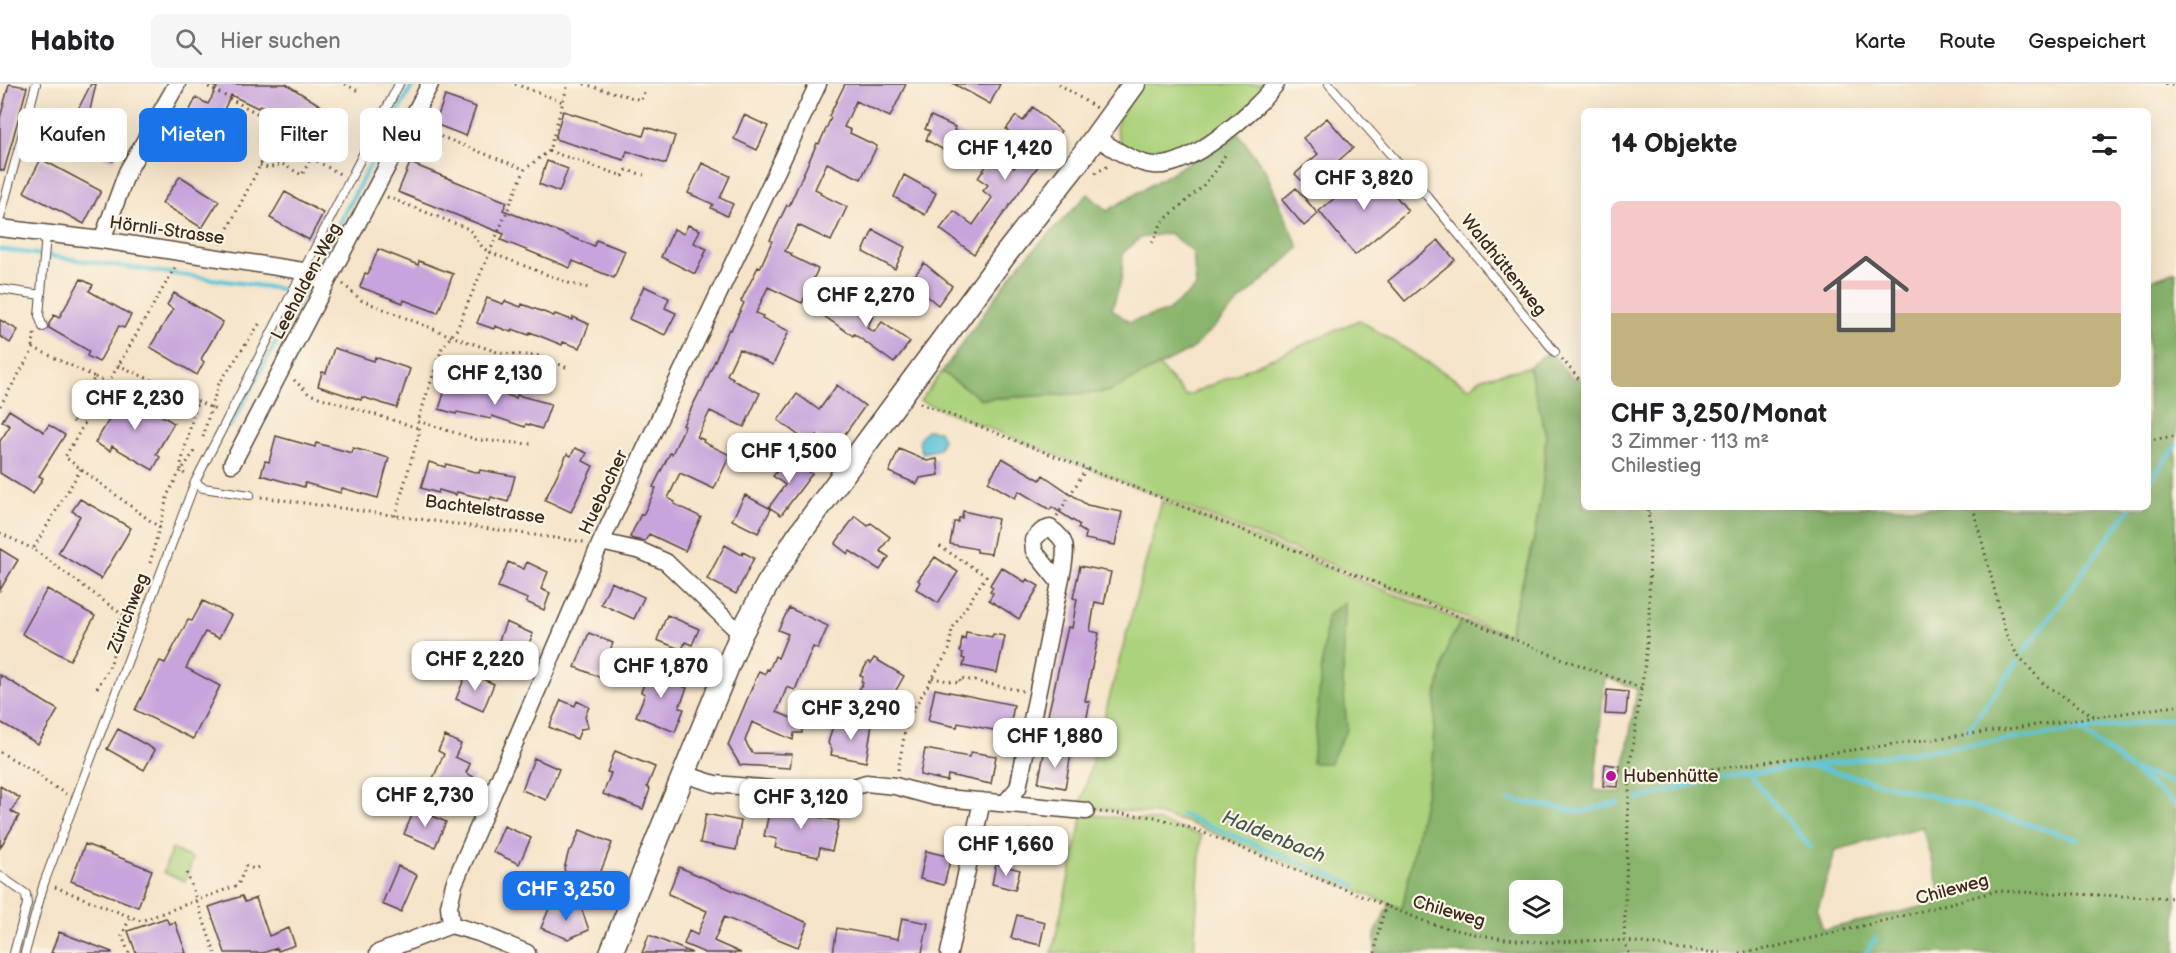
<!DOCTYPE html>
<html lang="de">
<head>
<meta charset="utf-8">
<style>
	body { margin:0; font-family:"Balsamiq Sans",sans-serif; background:#f6f6f6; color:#202124; height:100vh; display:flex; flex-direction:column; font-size:22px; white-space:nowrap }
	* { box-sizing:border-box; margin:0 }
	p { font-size:20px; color:#757577 }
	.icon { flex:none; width:33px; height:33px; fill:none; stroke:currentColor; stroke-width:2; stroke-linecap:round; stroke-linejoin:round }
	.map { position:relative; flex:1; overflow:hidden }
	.side { position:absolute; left:1581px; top:24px; width:570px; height:402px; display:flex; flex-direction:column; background:#fff; border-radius:9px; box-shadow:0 6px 24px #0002 }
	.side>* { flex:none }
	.top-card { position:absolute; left:18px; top:24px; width:570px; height:54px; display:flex; gap:12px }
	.buttons { position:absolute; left:1509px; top:796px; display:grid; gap:12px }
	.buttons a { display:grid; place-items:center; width:54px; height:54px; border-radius:9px; background:#fff; box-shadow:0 6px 24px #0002; font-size:30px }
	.price { position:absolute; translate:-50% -51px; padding:0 14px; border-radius:12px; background:#fff; color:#222; font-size:20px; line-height:39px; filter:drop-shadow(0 2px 3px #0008) }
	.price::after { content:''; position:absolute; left:50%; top:36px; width:18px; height:14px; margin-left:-9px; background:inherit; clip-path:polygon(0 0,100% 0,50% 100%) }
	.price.current { background:#1a73e8; color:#fff }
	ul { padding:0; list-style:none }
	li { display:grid; align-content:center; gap:12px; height:318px; padding:0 30px }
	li+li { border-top:2px solid #e0e0e0 }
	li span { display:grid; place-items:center; height:186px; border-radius:9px; color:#555 }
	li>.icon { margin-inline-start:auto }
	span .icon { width:108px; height:108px; fill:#fffc; stroke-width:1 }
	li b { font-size:26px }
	h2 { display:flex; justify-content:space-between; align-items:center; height:72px; padding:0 30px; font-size:26px }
	.tag { padding:0 21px; border-radius:9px; background:#fff; box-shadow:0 6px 24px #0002; font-size:21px; line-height:54px }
	.tag.current { background:#1a73e8; color:#fff }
	header { display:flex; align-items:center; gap:36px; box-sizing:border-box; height:84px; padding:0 30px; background:#fff; border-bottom:2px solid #e0e0e0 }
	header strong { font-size:28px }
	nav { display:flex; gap:33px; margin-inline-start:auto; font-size:21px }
	.search { width:420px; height:54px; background:#f6f6f6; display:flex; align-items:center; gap:15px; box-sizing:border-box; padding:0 21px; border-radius:9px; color:#757577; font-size:22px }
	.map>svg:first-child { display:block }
</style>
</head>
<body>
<header>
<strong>Habito</strong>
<div class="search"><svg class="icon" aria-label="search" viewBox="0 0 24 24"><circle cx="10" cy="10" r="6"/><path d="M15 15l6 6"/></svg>Hier suchen</div>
<nav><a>Karte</a><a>Route</a><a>Gespeichert</a></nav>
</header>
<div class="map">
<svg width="2176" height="869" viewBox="0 0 2176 869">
	<rect width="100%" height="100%" fill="#fcf5e5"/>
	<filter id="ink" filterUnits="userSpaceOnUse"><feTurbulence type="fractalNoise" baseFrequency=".0167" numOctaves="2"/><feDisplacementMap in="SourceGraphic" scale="12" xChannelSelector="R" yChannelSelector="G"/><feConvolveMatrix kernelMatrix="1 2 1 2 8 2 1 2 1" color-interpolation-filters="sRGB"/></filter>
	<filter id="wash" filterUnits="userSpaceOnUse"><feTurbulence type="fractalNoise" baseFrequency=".008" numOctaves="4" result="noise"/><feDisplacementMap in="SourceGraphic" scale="24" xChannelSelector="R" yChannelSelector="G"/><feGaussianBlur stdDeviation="1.35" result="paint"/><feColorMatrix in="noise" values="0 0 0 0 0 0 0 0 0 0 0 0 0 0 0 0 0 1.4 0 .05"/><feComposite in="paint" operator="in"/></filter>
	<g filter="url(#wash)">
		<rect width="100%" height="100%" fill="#f5e4c9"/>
		<path fill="#abd27c" stroke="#737e4d" stroke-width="1.5" d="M1143,0H1271L1252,23L1173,75L1151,74L1121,60L1116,45L1119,33Z
			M1359,236L1469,304L1482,294L1529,283L1546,351L1543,398L1534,455L1508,551L920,317L942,288L981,315L1108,308L1159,282L1186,312Z
			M1162,417L1461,537L1449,559L1436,613L1432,678L1402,825L1186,738L1156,730L1080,723Z
			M1083,730L1156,737L1201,751L1194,869H1052Z
			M172,765L193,775L185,797L163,788Z"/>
		<path fill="#88b46c" stroke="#626f45" stroke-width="1.5" fill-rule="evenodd" d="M1238,49L1265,86L1299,164L1241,216L1191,266L1108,308L981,315L942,288L1018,182L1088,110L1107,127ZM1169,149L1193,168L1196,203L1168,227L1129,238L1112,225L1122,193L1123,169L1140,154Z
			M2176,187V869H1375V850L1390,820L1402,825L1432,678L1436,613L1449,559L1461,537L1509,551L1534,455L1543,398L1546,351L1529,283L1549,267L1572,294L1584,293V423H2148V197ZM1605,593L1637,605L1625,680L1623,709L1594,706ZM1922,743L1943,818L1823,846L1817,826L1836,766ZM1520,807H1552V840H1520Z
			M1345,518L1343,598L1347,645L1330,679H1312L1327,532Z"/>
		<path fill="#5dc5d9" stroke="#4c787c" stroke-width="1.5" d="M927,346L939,347L943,355L939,365L923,369C917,360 918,353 927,346Z"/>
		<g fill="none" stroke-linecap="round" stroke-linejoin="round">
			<path stroke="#5dc5d9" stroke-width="4.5" d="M0,165L303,208L306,203
				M324,168L413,0
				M231,342L303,208
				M2148,400L2176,362
				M2024,568L2131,423
				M1968,646L2017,578
				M2080,646L2176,721
				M1811,682L1956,718L2077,755
				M2136,687L2176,700
				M1748,689L1810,763
				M1638,715L1722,693L2176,634
				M1510,716L1582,728L1618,718
				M1182,731L1355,801
				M1866,869L1876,854"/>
		</g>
		<g id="blocks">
			<path fill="#c7a5dc" d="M9,0L27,3L4,87L0,86V34Z
				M91,0H96L90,26L116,39L110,48L123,56L113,77L64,53Z
				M210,0H286L331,28L313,55L260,21L258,24L231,11L200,75L172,61L196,14L208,20L217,4Z
				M845,0H906L890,33L856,17L844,43L851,46L850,49L877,62L861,95L827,79L815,105L821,108L820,110L847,123L831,157L798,141L785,167L792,170L791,172L818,185L802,219L768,203L756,229L763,232L762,234L789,247L773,281L739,265L727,291L733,294L732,296L760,309L744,343L710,327L697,353L704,356L703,358L730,371L714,405L680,389L668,414L675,418L674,420L701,433L685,467L649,450L645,457L633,455L630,453L641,430L643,431L656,404L653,403L670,369L672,370L685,342L683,341L700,307L701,308L729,245L731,246L744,219L741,217L758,183L760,184L772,157L770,156L787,121L789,122L817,59L819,60L831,34L829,32Z
				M954,0H1000L990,20Z
				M445,12L476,23L466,52L435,40Z
				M1033,23L1061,47L1036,79L1039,81L974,170L940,145L954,127L973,141L992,114L983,107L988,101L978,94L991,75L999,80L1002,75L1014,84L1030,63L1006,45L1016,32L1023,37Z
				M563,27L643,52L646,43L675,52L666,80L627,67L624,76L555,55Z
				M744,31L768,42L757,66L734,55Z
				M931,32L955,43L954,46L968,53L958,74L926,56L930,47L925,45Z
				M1327,34L1353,64L1308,103L1295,90L1318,70L1303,54Z
				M41,75L101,107L84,140L24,108Z
				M547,77L568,85L559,108L539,100Z
				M410,79L507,118L503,126L594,162L596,156L625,167L614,194L573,177L570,184L556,178L501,156L504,150L398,108Z
				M702,79L730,92L720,114L733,120L727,132L711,124L713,120L688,109Z
				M1372,83L1408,127L1355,171L1319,127Z
				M904,91L936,109L925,131L894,113Z
				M180,92L219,117L202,144L162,119Z
				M1296,104L1318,130L1304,142L1282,116Z
				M285,108L323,129L309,156L270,134Z
				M688,141L700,146L694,159L707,165L695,190L661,173L674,145L684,150Z
				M873,146L905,163L895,185L863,168Z
				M1438,156L1455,176L1405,217L1388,197Z
				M378,165L418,181L419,177L453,190L438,229L404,216L403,219L360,203L365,189L368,190Z
				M924,179L952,202L938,221L910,198Z
				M81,195L93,201L89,207L131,231L124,244L119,242L99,278L87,272L89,267L49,244V240L54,231L59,234Z
				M644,202L669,214L665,224L676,229L665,251L629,235Z
				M174,209L223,238L201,275L204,278L197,291L150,263L173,225L167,221Z
				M841,209L873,232L867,244L874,248L882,238L910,258L894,279L854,250L853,252L824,232Z
				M487,214L503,220L505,217L521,223L522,220L554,232L555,230L572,236L573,233L589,240L580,264L563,258L562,261L530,248L529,251L512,245L511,248L495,242L494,245L477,239Z
				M0,236L18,246L10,259L0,252Z
				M334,264L374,277L375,273L410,285L397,324L362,313L361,316L318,302L322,288L326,289Z
				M447,300L464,305L465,302L482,307V304L516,314L517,311L551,320L542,345L526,340L525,343L492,332L491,335L457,328L456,330L439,325Z
				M837,301L865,322L835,364L817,351L810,360L778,336L797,310L819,326Z
				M120,307L174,339L156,370L160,373L153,386L112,362L110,367L95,359L118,321L113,318Z
				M9,326L44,348L49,341L65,351L39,392L43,394L33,410L0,389V357L10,342L2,337Z
				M276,352L315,363L316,359L352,369L353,364L389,374L378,414L342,404L341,409L305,399L304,403L261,391L265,377L269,378Z
				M575,364L587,369L583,377L593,382L571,428L545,416L567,370L571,372Z
				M899,365L927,377L937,375L939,391L920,394L917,400L889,388Z
				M788,373L812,390L781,431L769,423L785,401L773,392Z
				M1002,374L1040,396L1043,391L1087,421L1122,428L1115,461L1085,455L1086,449L1078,444L1080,441L1052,423L1050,426L1019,407L1015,414L988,398Z
				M429,378L445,383L446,380L479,389L480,386L515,392L508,418L491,413L490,416L457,408L456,411L439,406L438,409L421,404Z
				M745,411L771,425L758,449L732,436Z
				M80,415L131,444L101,495L58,469L80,432L72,427Z
				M963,427L998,435L991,470L977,468V465L950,460L954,438H958L959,434H962Z
				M855,432L868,442L871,439L890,453L880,467L889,473L880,486L850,467L848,470L835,460Z
				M725,461L742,471L743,468L754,474L736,510L707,495Z
				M0,465L18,476L0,506Z
				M935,473L958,488L938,519L916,505L920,498L918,496Z
				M508,478L524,485L527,478L548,488L541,505L550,509L544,526L526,518L528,515L498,503Z
				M1080,482L1111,488L1104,520L1095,518L1090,547L1099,549L1085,617L1090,618L1086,637L1081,636L1080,646L1046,640L1068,543L1072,544L1077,515L1073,514Z
				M1001,483L1025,498L1027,495L1039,502L1019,535L989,516L993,509L990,507L993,503L990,501Z
				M611,498L644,513L634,535L601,520Z
				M47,505L95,532L70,576L22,550Z
				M203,517L231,531L219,554L205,548L186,584L220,602L193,655L135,626L160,577L165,579L188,536L192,537Z
				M789,524L828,542L818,565L813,563L795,606L787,603L777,628L803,639L802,649H794L793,656L752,638L745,657L752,669L792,670L790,684L740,681L728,661L759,587L765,590L767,585L769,586L775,572L778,574L788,550L778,546Z
				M667,531L699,545L692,561L685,558L682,566L657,556Z
				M506,538L533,550L519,581L505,576L508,569L496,564Z
				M966,548L992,553L993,550L1005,552L997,589L963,582L965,575L962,574L963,569L960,568L962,554L965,555Z
				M589,549L613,559L599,593L575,583Z
				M874,574L904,592L887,622L859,605L863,599L861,597L863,593L860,591L868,578L871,579Z
				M647,578L669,587L665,595L687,604L679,624L684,625L675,648L636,632L645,610L641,608L647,592L642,590Z
				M467,588L494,600L483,627L456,615Z
				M0,591L58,626L38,660L0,638Z
				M935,605L1014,621L1009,649L958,639L957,643L928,637Z
				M1607,606L1628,608L1626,631L1605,630Z
				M561,616L575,622L577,617L589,623L585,632L588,644L581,645L577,655L549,643Z
				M834,638L845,640L850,638L872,640L866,678L831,671L832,666L828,659Z
				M118,645L155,666L144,686L107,665Z
				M445,652L461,660L455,673L470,680L466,689L474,693L466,709L454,704L450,712L429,703L444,670L438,667Z
				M925,665L969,673L971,668L996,672L991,700L948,691L947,697L920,691Z
				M1045,665L1071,670L1065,704L1038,699Z
				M615,667L655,683L647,703L650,705L643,725L603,710L611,689L607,688Z
				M534,674L559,685L546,716L522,706Z
				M1605,680L1620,682L1618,703L1603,702Z
				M0,702L20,714L11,727L19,732L0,764Z
				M785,719L820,727L818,733L839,737L832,767L820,764L818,773L775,764L777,755L764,752L771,720L784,723Z
				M415,724L446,738L435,763L404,750Z
				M706,730L741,737L736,766L700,759Z
				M504,742L531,754L519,780L493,768Z
				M580,746L612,759L597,797L611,802L604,820L580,810L581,807L571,802L564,785L569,766L572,765Z
				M1030,746L1062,753L1058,776L1025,769Z
				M85,760L152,786L138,823L71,797Z
				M926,767L951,773L944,801L920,795Z
				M996,780L1020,786L1015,806L992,800Z
				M398,782L417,791L401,828L382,820Z
				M679,783L808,839L798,863L724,833L714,857L741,869H705L684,860L689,847L697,851L707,827L668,810Z
				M242,812L245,818L256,814L269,852L289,844L295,861L278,867L277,864L263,869H225L209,823Z
				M578,815L589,846L568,855L541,844L551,820L572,829Z
				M1017,831L1045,838L1040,861L1011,854Z
				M166,834L169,840L175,838L186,869H136L128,847Z
				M902,834L928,839L922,869H833L837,844L898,855Z
				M59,848L112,868V869H51Z
				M649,851L692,869H642Z"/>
		</g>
	</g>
	<g filter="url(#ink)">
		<use href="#blocks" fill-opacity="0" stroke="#574638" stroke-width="1.5"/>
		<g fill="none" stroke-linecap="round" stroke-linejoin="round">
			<g stroke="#574638" stroke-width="10">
				<path id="lane" d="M1329,0L1427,112L1555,268
					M0,134L36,0
					M0,205L41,211
					M43,243L39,232L46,151
					M195,398L203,404L250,411
					M0,792L26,810L27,820L14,869
					M25,869L44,799L195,398L399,0"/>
			</g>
			<g stroke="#574638" stroke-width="19">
				<path id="street" d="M1095,53C1112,63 1133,79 1153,81C1189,86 1255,27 1276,0
					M0,144L102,156L303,187L326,199
					M102,156L127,88L177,0
					M232,380L430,0
					M601,458L641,467L666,478L741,550
					M684,690L715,700L832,710L866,699L895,702L935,713L1086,727
					M1006,718L1018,704L1063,484C1066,464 1068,457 1050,444L1042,447L1033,456L1034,467L1059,498
					M451,841L449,822L454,800L601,458L818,0
					M378,869L451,841L479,849L527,869
					M949,869L982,717"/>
			</g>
			<g stroke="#574638" stroke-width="25">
				<path id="secondary" d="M611,869L741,550L767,501L798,452L1005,171L1074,83L1134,0"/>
			</g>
			<path stroke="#574638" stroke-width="3" stroke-dasharray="1.5 4.5" stroke-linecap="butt" d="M203,0L266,34L274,54L289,60L282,80
				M345,0L360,8
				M515,0L563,18
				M584,0L641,16L645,6
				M1059,0L1096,24
				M2165,0L2176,2
				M424,46L524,85
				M549,67L623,92L627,86L644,91
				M260,81L268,84L282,80L302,91L311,74L340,90
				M1095,89L1110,81
				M387,113L469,145L483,164L489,168L571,200L590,204
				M1152,159L1162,138L1202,103L1218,84L1225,71V68
				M220,160L274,54
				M343,200L361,216L451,252L500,269L541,272L570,285
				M34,250L35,253L32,260L34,264
				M1562,275L1584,301
				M118,281L197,317L181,380V387L186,391
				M95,293L107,299
				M294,296L309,310L418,344
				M197,317L218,327
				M920,319L1362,493L1550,570L1641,604
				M0,322L34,264L95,293L71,336L75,338L97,300L104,305
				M418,337L478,356L531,360
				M203,353L211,323L219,300L260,239
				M2148,356L2176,352
				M81,385L33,465L123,531L119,539L111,580L97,604
				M261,413L584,458
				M1973,423L2006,550L2016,569L2044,600L2095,633L2176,622
				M1649,430L1654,423
				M395,432L419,350L418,337L442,264L457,245L525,85L549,67L568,0
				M1057,432L1086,385
				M160,444L65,373L176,182
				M0,449L33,465
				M150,479L168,410L178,391L197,364
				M132,536L123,531L145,493
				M932,594L960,599V594L1023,607
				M0,668L39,690L43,696L66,710
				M898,686L907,636L949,566L952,545L986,492L936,460
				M1629,698L1653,693L2095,633
				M1100,728L1155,733L1194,745L1429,839C1468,850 1506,857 1547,858C1572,858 1599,855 1625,857C1657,860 1688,867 1720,869
				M187,789L215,869
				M55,803L141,837L238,801L246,782L254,785L261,782
				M129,869L122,852L130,833
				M1375,869L1377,853L1386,821
				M1629,869L1624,857L1630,680L1645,580L1649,535L1650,441L1647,423
				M1739,869L1766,865L1891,835L1996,807L2176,814"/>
			<use href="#lane" stroke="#fff" stroke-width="8"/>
			<use href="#street" stroke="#fff" stroke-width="16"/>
			<use href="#secondary" stroke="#fff" stroke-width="22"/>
		</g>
	</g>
	<circle fill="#b5179e" stroke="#fcf5e5" stroke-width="2" cx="1611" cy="692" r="6"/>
	<g text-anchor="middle" stroke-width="4.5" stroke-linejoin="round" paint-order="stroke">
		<g font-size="18" fill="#3b2a1e" stroke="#fcf5e5">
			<text transform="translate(167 146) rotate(8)" y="6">Hörnli-Strasse</text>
			<text transform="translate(1504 181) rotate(51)" y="6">Waldhüttenweg</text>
			<text transform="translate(306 197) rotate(-62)" y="6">Leehalden-Weg</text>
			<text transform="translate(603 408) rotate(-65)" y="6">Huebacher</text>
			<text transform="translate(485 425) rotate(8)" y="6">Bachtelstrasse</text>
			<text transform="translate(128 529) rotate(-69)" y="6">Zürichweg</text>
			<text transform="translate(1952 805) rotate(-15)" y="6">Chileweg</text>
			<text transform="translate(1449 827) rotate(16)" y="6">Chileweg</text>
		</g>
		<g font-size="18" fill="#3b2a1e" stroke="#fcf5e5" text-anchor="start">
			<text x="1623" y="698">Hubenhütte</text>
		</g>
		<g font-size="20" font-style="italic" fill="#455856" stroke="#fcf5e5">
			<text transform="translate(1274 752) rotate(22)" y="7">Haldenbach</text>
		</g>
	</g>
</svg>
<div class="buttons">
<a><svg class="icon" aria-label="layers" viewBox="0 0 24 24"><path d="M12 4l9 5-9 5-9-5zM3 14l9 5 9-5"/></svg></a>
</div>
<b class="price" style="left:1005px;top:97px">CHF 1,420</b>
<b class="price" style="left:1364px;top:127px">CHF 3,820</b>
<b class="price" style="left:866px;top:244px">CHF 2,270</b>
<b class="price" style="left:495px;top:322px">CHF 2,130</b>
<b class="price" style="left:135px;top:347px">CHF 2,230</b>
<b class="price" style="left:789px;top:400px">CHF 1,500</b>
<b class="price" style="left:475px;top:608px">CHF 2,220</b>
<b class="price" style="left:661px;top:615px">CHF 1,870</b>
<b class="price" style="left:851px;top:657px">CHF 3,290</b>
<b class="price" style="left:1055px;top:685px">CHF 1,880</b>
<b class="price" style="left:425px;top:744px">CHF 2,730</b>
<b class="price" style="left:801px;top:746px">CHF 3,120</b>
<b class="price" style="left:1006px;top:793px">CHF 1,660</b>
<b class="price current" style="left:566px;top:838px">CHF 3,250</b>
<div class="top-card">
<a class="tag">Kaufen</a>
<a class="tag current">Mieten</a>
<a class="tag">Filter</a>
<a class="tag">Neu</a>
</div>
<section class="side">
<h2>14 Objekte<svg class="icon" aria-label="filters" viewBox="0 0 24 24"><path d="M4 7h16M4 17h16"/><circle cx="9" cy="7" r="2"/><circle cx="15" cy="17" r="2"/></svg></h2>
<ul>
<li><span style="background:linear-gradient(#f6c9c9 60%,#c2b280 0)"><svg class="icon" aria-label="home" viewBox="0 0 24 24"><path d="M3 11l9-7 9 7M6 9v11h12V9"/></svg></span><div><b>CHF 3,250/Monat</b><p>3 Zimmer · 113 m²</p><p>Chilestieg</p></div></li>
</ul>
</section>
</div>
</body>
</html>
